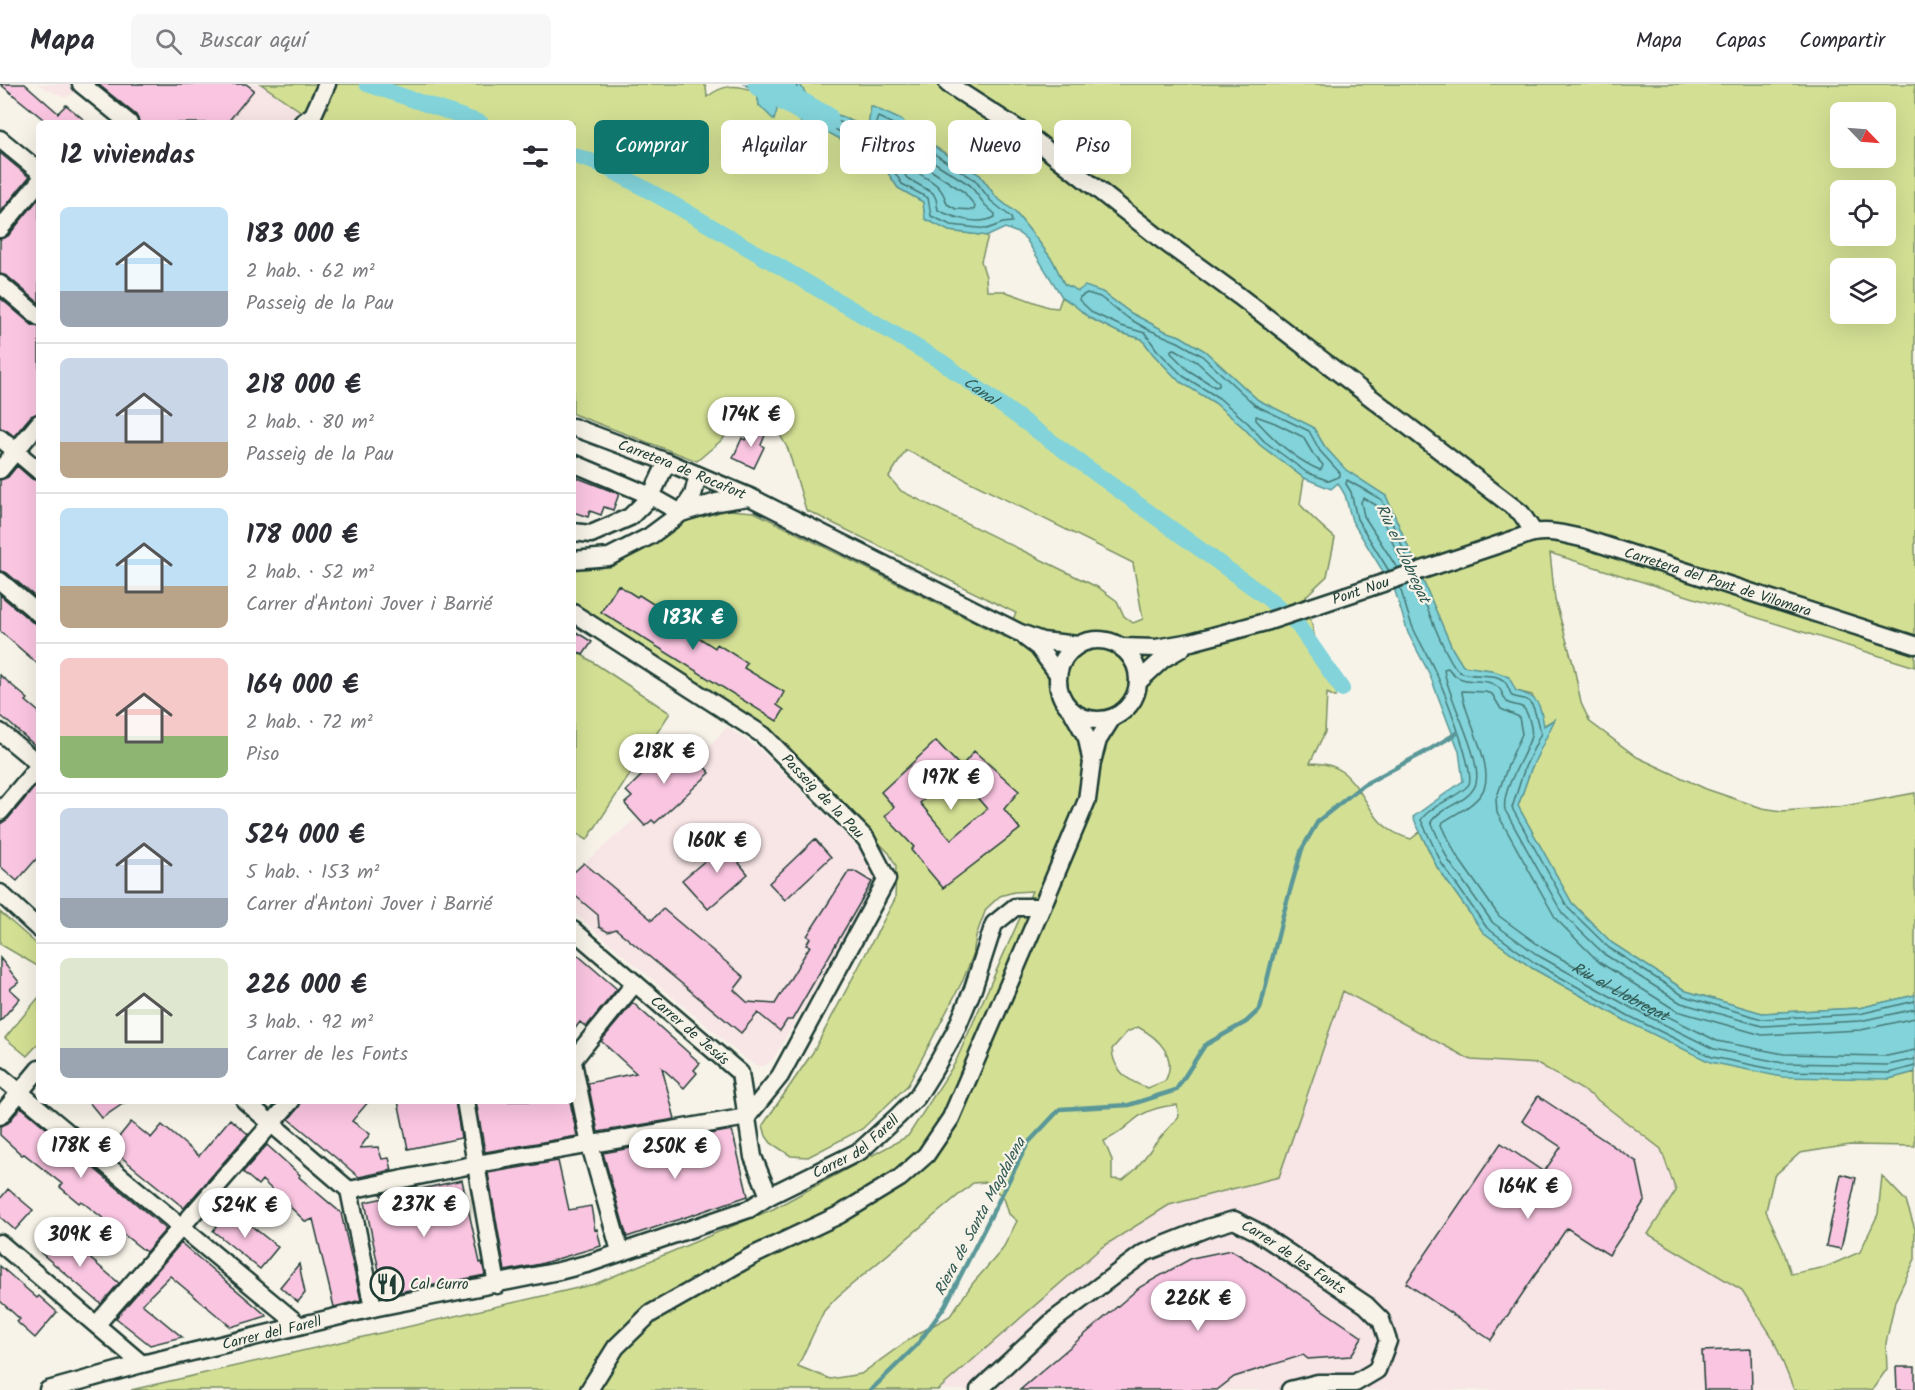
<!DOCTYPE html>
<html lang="es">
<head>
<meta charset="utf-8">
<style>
	body { margin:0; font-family:Kalam,sans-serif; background:#f7f7f7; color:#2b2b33; height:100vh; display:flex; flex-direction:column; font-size:22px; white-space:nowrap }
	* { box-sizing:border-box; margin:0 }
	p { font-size:20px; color:#7c7c81 }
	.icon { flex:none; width:33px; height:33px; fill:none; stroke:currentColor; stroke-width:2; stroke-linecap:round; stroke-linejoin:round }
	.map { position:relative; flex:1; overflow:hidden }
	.drawer { position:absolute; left:36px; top:36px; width:540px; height:984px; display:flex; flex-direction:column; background:#fff; border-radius:9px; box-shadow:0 6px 24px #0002 }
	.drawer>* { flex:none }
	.top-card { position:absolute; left:594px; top:36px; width:570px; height:54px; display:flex; gap:12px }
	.needle { width:39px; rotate:115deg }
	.buttons { position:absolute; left:1830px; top:18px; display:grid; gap:12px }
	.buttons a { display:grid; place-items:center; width:66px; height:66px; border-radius:9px; background:#fff; box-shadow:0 6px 24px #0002; font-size:30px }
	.price { position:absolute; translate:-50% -51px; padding:0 14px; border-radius:21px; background:#fff; color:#222; font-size:20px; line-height:39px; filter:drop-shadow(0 2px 3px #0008) }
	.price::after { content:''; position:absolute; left:50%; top:36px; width:18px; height:14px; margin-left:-9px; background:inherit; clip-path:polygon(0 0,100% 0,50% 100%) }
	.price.selected { background:#0f766e; color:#fff }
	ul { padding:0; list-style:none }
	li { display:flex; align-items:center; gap:18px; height:150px; padding:0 24px }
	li+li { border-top:2px solid #e1e1e2 }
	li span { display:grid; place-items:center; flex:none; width:168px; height:120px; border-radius:9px; color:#555 }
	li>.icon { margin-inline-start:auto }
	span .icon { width:72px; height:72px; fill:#fffc; stroke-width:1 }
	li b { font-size:26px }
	h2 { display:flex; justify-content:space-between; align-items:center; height:72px; padding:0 24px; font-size:26px }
	.chip { padding:0 21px; border-radius:9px; background:#fff; box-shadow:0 6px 24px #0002; font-size:21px; line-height:54px }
	.chip.selected { background:#0f766e; color:#fff }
	header { display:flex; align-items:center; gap:36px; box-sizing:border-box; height:84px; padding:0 30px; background:#fff; border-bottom:2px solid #e1e1e2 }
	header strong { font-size:28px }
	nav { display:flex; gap:33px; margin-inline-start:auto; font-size:21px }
	.search { width:420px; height:54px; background:#f7f7f7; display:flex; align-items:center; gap:15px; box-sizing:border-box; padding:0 21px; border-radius:9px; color:#7c7c81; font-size:22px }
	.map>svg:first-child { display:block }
</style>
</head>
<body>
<header>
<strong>Mapa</strong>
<div class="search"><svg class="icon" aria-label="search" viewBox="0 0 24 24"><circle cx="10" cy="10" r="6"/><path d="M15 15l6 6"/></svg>Buscar aquí</div>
<nav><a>Mapa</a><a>Capas</a><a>Compartir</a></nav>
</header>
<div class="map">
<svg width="1915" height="1306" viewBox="0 0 1915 1306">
	<rect width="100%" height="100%" fill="#f7f3e8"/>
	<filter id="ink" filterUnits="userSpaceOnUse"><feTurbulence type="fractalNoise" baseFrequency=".0167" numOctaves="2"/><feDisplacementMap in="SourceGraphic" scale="12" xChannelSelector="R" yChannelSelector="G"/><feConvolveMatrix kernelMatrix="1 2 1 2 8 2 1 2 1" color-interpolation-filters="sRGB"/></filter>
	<g filter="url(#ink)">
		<path fill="#f8e5e6" d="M37,0H261L318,39H132L86,2L65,14Z
			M727,643L759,665L857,762L872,781L875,795L874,804L773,975L764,982H758L748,977L573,828V789L633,737L639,736L701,679L697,674Z
			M1342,907L1471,976L1539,980L1591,1011L1661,1065L1676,1107L1649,1151L1742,1206L1773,1254L1794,1306H938L1102,1163L1169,1121L1279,1093Z"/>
		<path fill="#d3e094" stroke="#798e64" stroke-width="1.5" fill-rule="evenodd" d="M261,0H703L706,3L707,13C723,0 737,0 757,8L759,21L770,6L786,13L794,19L803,45L816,56L824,46L846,58L856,71L868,77L871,68L876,71L898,104L923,118L924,128L949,147L988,152L981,177L986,193L987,207H1004L1048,223L1058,224L1062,213L1074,221L1090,234L1118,248L1142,255L1153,270L1179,297L1215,319L1244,344L1260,361L1304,394L1300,420C1311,434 1323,443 1335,454L1327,492L1306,512L1316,560L1348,602L1335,613L1327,609L1325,648L1310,679C1322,679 1336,681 1345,690C1371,713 1369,744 1411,755L1420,748L1437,783L1483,848L1532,884L1626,937L1889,995L1915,988V1062L1850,1061L1800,1069L1774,1092L1766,1127L1782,1162L1791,1190L1826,1183L1860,1168L1878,1130L1882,1092L1906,1117L1915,1145V1175L1895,1217L1886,1259L1887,1285L1872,1306H1794L1773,1254L1742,1206L1648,1150L1676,1107L1661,1065L1591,1011L1539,980L1471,976L1343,907L1279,1093L1169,1121L1102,1163L938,1306H131L595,1200L773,1125L908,1052L955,979L1032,807L1014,808L1000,812L986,825L976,852L973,871L963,896L908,1001L862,1045L808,1073L791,1072L771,1059L766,1052L763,1041L813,968L895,815L896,782L889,769L770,650L573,523V485L599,484L642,464L686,437L728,426L754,428L1004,553L1016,529L806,426L788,365L776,344L742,329L723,355L697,377L573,330V39H318ZM906,366L1133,479L1143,535L1133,539L1124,532L1117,517L1099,504L901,407L889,393ZM1138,943C1159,954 1178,973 1165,997L1148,1004C1129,998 1113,986 1112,965L1127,948ZM1177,1021L1179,1032L1154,1061L1136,1085L1123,1096L1112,1095V1076L1104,1057C1116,1052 1122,1046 1132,1038C1145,1026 1160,1022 1177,1021ZM986,1098L1004,1114L1009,1130L1017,1137L1002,1166L973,1199L950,1232L914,1252L861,1290L830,1295L798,1282L824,1227L837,1213L973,1099Z
			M799,0H1915V583L1550,469L1555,516L1574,583L1581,619L1590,638L1637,673L1706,705L1762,724L1782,727L1839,723L1915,709V911L1859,924L1762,929L1686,907L1612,859L1572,819L1518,722L1531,685L1553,636L1543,642L1532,611L1516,607L1491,586L1463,583L1453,566L1386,412L1346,387L1325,363L1313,343L1258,316L1205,267L1180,252L1165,247L1131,229L1102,208L1078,207L1064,200L1053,177L1039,158L1015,128L996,113L980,91L870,22L869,44C850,36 822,26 807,12C804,8 803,3 799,0ZM1840,28H1886V74H1840ZM1840,106H1886V152H1840ZM1840,184H1886V230H1840Z
			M573,565L670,629L587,756L573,747Z
			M0,828L39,862V883L0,860Z
			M39,913V959L27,972L5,954Z"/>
		<path fill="#82d3da" stroke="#5a9798" stroke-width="1.5" d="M744,0H799C803,3 804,8 807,12C822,26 849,36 868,44L871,22L901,36L939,66L980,91L996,113L1015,128L1039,158L1053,177L1064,200L1078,207L1085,202L1102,208L1131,229L1165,247L1180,252L1205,267L1258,316L1313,343L1325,363L1346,386L1386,412L1453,566L1463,582L1491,586L1509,593L1516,607C1539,613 1540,619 1544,642L1555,635L1531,685L1518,722L1572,819L1612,859L1686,907L1762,929L1859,924L1915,911V988L1889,995L1782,993L1710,978L1626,937L1532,884L1483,848L1437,783L1413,733L1463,697L1459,667L1429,589L1408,549L1395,507L1352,437L1345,411L1338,399L1331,405L1304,394L1260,361L1244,344L1215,319L1179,297L1153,270L1142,255L1118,248L1090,234L1074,221L1062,213L1026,155L1018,149L1005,144L988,152L949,147L925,135L923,118L898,104L876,71L871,68L869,77L856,71L846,58L824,46L816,57L803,45L794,19L786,13L778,16L771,8L777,26L774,36L759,21L757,8Z"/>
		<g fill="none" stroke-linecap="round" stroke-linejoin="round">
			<g stroke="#477976" stroke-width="1.5">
				<path d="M755,0L765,9L774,5C782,8 788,8 795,12L798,9L796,0"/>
				<path d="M803,17L833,35L865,49L873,47L878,33L897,42L936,71L975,96L991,117L1011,133L1012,138L1003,139L987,145L951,141L931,132L928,114L902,100L881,67L872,63L864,68L859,66L849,53L826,40H822L816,46L813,45L808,41L801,21Z"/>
				<path d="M885,44L893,48L932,77L970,101L985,121L995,130V133C978,142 954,134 938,126L936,115L933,109L907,94L887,63L878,56L882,46Z"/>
				<path d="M912,74L964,108L975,122L974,126L956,125L947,120C939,91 921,99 908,77L909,74Z"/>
				<path d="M1087,209L1100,213L1128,234L1147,245L1178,258L1201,271L1255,321L1309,347L1320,367L1340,389V392L1329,397L1306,388L1264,357L1248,339L1219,314L1183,292L1157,266L1145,249L1121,242L1093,229L1079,216L1080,213Z"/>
				<path d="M1175,265L1197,278L1219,298V302L1215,303L1188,286L1171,269V266Z"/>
				<path d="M1256,332L1275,339L1303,353L1313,370L1323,381L1322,384L1320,386C1296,376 1273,355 1256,336Z"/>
				<path d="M1397,484L1364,432L1361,418L1363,414L1376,421L1403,482"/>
				<path d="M1389,487L1357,435L1351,408L1346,400L1347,396L1382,416L1410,480"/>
				<path d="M1417,498C1424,515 1447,580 1460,588C1473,595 1495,586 1506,599C1508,603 1510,608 1512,612C1516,614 1523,614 1527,616C1537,622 1536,640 1541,649L1525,683L1512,724L1568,824L1609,864L1684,912L1762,935L1859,930L1915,917"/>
				<path d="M1400,504C1405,518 1408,534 1415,548C1421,560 1428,572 1434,585C1442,601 1475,686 1469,700C1463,711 1429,722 1421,736L1442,780L1487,844L1535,879L1629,932L1712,973L1782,987L1889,989L1915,982"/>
				<path d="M1915,925L1860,937L1762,942L1681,919L1604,870L1562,829L1505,726C1501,705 1526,672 1531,652C1533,647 1528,626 1522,623C1517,621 1513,621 1508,619C1503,615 1503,607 1498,603C1482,590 1464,606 1448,584L1444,585C1445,609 1488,683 1474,704C1465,720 1440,723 1431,738L1448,776L1493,839L1539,872L1633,925L1714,965L1783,979L1888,981L1915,975"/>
				<path id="s1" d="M1915,934L1861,946L1762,951L1677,927L1599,878L1556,835L1497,729L1496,715L1510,676L1522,650L1519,633L1501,625L1492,610L1485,608L1462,607C1463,632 1499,686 1481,710C1473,722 1455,730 1443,738L1442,741L1456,771L1499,832L1544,865L1637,917L1717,957L1784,970L1887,972L1915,966"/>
			</g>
			<path stroke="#5a9798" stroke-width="4.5" d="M871,1306L917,1261L945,1222L1028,1059L1060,1025L1129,1021L1176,1006L1205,961L1246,938L1260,925L1283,831L1302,765L1318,737L1363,701L1429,666L1457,649"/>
			<g stroke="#82d3da" stroke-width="16">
				<path d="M367,0L481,39"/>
				<path id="s2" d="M573,71L602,81L680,124L942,278L1266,513L1297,540L1342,605"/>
			</g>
			<path stroke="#82d3da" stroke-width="28" d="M762,0L825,36"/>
		</g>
		<path fill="#fac5e1" stroke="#1f3d34" stroke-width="1.5" fill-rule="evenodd" d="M0,0H25L58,29L66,21L88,39H48Z
			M98,0H246L254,6L227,39H140L136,31Z
			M0,69L29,93L0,129Z
			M39,114V219L7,192L0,190V155L8,152Z
			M0,214L32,241L39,243V329L31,332L14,352L6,346L0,344Z
			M751,342L766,349L761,361L764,363L754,384L733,374L742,354L745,356Z
			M17,382L32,395L39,397V516L7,489L0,487V396L8,393Z
			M573,392L619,410L613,426L604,423L601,431L590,427L588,433L573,428Z
			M618,501L637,513L639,511L658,523L656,526L715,564L717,560L747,579L744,584L784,608L777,621L784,626L777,637L601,528Z
			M0,511L32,538L39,540V581L0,547Z
			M573,546L592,558L583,571L573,565Z
			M0,591L28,615L26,617L39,628V665L0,631Z
			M936,657L961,683L974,667L1019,707L1004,725L1020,745L943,804L911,766L914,763L885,732L894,723L881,708ZM960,684L956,689L987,725L951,756L920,719Z
			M678,661L698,681L701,679L710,689L655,739L652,736L645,742L626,721L625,719L632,713L626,707L670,663L673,666Z
			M39,698V772L17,797L0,782V740L8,735Z
			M732,754L747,772L739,779L748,790L708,825L682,796Z
			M815,755L831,773L785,816L769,799Z
			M584,779L652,836L663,825L744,893L734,906L747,918L775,920L810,862L806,861L810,854L807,852L849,787H854L872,798L792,936H787L780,947L758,929L741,949L616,845L608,848L599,843L598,831L573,810V789Z
			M573,867L617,905L586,943L580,938L573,947Z
			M0,874L19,898L10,905L20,914L0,937Z
			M633,919L700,979L694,986L697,989L684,1004L662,984L675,1035L598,1048L588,999L636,989L601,957Z
			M1538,1012L1637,1078L1645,1116L1609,1171L1567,1144L1491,1256L1406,1199L1501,1059L1544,1088L1561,1063L1522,1037Z
			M88,1017H127L102,1034Z
			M301,1017H369L352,1037L370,1050L360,1064L378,1063L382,1075L389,1074L392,1086L359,1093L289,1035L299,1023Z
			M398,1017H455L461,1054L408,1065Z
			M476,1017H570L577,1052L485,1068Z
			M21,1023L166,1145L146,1168L81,1117L79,1119L60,1103L62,1100L24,1070L22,1071L0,1051V1042L8,1039Z
			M230,1035L248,1050L184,1124L110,1064L131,1038L151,1054L162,1041L199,1072Z
			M732,1046L748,1112L627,1153L603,1069Z
			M267,1061L300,1091L299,1093L341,1129L361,1216L334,1223L313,1135L306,1138L262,1096L258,1101L243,1088Z
			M558,1077L569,1126L591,1122L595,1146L597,1145L601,1162L540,1180L505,1187L488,1089Z
			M1841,1090L1856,1094L1841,1165L1826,1162Z
			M462,1096L480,1179L482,1178L485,1191L384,1211L365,1118L384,1114L380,1110L398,1107L399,1110Z
			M8,1105L33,1126L15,1146L0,1133V1115Z
			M230,1125L278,1163L260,1185L213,1147Z
			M59,1148L119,1199L101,1220L41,1169Z
			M181,1159L267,1232L231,1243L170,1192L142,1220L182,1253L150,1261L116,1234Z
			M1231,1166L1264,1186L1362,1253L1351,1272L1308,1275L1303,1271L1234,1293L1217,1306H1020L1140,1203L1192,1174Z
			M299,1180L305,1209L298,1218L280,1203Z
			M0,1182L37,1214L39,1212L57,1228L35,1254L17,1238L20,1235L0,1217Z
			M1751,1265L1752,1306H1704L1702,1267Z
			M1896,1283H1915V1306H1897Z"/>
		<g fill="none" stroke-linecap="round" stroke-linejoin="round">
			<g stroke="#1f3d34" stroke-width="21">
				<g id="minor">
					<path d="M81,0L129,39"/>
					<path d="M948,0L1032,54L1158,153L1239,212L1521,429L1533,447"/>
					<path d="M302,39L313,31L327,0"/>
					<path d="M0,55L39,87"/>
					<path d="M0,145L39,98"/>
					<path d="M0,200L39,233"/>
					<path id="s3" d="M573,343L667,378L750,413L1018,548L1042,557L1078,561"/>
					<path d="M0,354L39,387"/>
					<path d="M573,379L651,412L681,429"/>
					<path d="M0,386L39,339"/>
					<path d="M681,429L693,411L698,391"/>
					<path d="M573,448L591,450L630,433L651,412L667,378"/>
					<path d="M573,476L609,473L650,452L681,429L717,418L749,413"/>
					<path d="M0,497L39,530"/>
					<path d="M1026,554L1038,563L1058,590"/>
					<circle cx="1098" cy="596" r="40"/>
					<path id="s4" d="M1121,563L1156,564L1191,558L1269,537L1521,453C1542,443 1564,450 1585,455L1915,561"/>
					<path d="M1138,598L1163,575L1182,564"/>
					<path d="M1073,629L1087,654L1091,675"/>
					<path d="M0,648L39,680"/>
					<path d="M0,728L39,682"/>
					<path d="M0,809L39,845"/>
					<path id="s5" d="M573,846L740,989L753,1073L769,1112"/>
					<path d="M573,976L635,899"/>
					<path d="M573,978L590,1061L620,1167"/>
					<path d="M0,992L299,1241"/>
					<path d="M245,1017L349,1106L373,1224"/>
					<path d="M465,1017L497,1201"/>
					<path d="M0,1032L39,985"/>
					<path d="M349,1106L477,1080L747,1033L780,992L887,795L866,755L763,651L573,529"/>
					<path d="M0,1159L142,1280"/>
					<path d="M97,1240L291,1017"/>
					<path id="s6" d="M48,1306L142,1280L373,1224L559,1187L590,1179L749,1125L769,1112L860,1067L898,1032L917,1013L932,989L955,948L973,905L994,840L1015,823H1042"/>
					<path d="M589,1306L616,1263L650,1230L752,1172L839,1131L900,1094L926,1071L951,1034L1042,823L1087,716L1092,678L1098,656L1112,634"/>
					<path id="s7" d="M979,1306L1054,1236L1144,1169L1207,1144L1234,1136L1256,1147L1366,1221L1381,1236L1388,1257L1377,1286L1355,1299H1318L1290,1306"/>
				</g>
			</g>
			<use href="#minor" stroke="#f7f3e8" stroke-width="16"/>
		</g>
	</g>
	<defs>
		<g id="restaurant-ring" transform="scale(1.725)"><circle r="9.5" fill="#f7f3e8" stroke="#1f3d34" stroke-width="1.5"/><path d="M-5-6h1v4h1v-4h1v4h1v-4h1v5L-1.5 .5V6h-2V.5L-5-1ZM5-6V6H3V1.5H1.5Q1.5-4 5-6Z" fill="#1f3d34"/></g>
	</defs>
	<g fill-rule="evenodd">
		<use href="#restaurant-ring" x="387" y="1200"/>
	</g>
	<g text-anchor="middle" stroke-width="4.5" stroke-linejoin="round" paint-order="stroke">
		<g font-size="15" fill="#1f3d34" stroke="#f7f3e8">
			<text dy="5" stroke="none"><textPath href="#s3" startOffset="117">Carretera de Rocafort</textPath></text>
			<text dy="5" stroke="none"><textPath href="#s4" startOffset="622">Carretera del Pont de Vilomara</textPath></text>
			<text dy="5" stroke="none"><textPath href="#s4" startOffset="248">Pont Nou</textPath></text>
			<text transform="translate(823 712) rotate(46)" y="5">Passeig de la Pau</text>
			<text dy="5" stroke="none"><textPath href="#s5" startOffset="154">Carrer de Jesús</textPath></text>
			<text dy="5" stroke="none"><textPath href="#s6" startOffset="849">Carrer del Farell</textPath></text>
			<text dy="5" stroke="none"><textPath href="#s7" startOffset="381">Carrer de les Fonts</textPath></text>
			<text dy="5" stroke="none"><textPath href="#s6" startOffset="231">Carrer del Farell</textPath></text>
		</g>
		<g font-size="15" fill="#1f3d34" stroke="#f7f3e8" text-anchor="start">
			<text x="410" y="1205">Cal Curro</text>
		</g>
		<g font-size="16" font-style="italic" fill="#335b55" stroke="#f7f3e8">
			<text dy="6" stroke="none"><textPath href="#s2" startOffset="472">Canal</textPath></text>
			<text transform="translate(1404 469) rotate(65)" y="6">Riu el Llobregat</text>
			<text dy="6" stroke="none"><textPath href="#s1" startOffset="1095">Riu el Llobregat</textPath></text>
			<text transform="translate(979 1132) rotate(-62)" y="6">Riera de Santa Magdalena</text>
		</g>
	</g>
</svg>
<div class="buttons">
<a><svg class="needle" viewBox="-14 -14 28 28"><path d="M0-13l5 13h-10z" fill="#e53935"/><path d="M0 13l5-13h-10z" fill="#7c7c81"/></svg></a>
<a><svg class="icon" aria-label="locate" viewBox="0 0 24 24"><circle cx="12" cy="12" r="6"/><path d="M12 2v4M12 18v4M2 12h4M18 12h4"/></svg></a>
<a><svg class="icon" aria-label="layers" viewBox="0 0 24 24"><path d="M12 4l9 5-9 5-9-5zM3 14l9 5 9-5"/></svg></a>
</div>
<b class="price" style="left:751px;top:364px">174K €</b>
<b class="price selected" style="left:693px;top:567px">183K €</b>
<b class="price" style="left:664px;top:701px">218K €</b>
<b class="price" style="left:951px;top:727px">197K €</b>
<b class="price" style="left:717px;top:790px">160K €</b>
<b class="price" style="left:81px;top:1095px">178K €</b>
<b class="price" style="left:675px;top:1096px">250K €</b>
<b class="price" style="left:1528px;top:1136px">164K €</b>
<b class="price" style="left:424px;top:1154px">237K €</b>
<b class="price" style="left:245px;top:1155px">524K €</b>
<b class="price" style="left:80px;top:1184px">309K €</b>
<b class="price" style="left:1198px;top:1248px">226K €</b>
<div class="top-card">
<a class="chip selected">Comprar</a>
<a class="chip">Alquilar</a>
<a class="chip">Filtros</a>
<a class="chip">Nuevo</a>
<a class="chip">Piso</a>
</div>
<section class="drawer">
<h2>12 viviendas<svg class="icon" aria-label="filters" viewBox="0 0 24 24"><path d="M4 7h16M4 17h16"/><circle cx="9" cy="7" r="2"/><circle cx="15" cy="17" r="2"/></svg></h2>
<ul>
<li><span style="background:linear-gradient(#bfe0f5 70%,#9aa5b1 0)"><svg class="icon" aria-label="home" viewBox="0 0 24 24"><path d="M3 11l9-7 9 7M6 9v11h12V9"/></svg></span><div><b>183 000 €</b><p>2 hab. · 62 m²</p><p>Passeig de la Pau</p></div></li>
<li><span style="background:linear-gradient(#c9d6e8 70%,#b9a48a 0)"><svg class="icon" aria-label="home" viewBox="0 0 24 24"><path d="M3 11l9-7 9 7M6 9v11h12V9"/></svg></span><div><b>218 000 €</b><p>2 hab. · 80 m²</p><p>Passeig de la Pau</p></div></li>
<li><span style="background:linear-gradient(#bfe0f5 65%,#b9a48a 0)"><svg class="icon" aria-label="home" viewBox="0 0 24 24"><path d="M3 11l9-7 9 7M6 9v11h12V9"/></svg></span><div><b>178 000 €</b><p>2 hab. · 52 m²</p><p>Carrer d'Antoni Jover i Barrié</p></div></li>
<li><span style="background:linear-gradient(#f6c9c9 65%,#8fb573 0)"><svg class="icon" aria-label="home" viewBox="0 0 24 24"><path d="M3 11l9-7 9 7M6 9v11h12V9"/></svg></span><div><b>164 000 €</b><p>2 hab. · 72 m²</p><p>Piso</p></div></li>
<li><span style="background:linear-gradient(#c9d6e8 75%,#9aa5b1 0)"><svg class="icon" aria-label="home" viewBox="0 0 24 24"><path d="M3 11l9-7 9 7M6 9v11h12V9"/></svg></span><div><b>524 000 €</b><p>5 hab. · 153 m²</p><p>Carrer d'Antoni Jover i Barrié</p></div></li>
<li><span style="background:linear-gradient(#dfe7d0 75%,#9aa5b1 0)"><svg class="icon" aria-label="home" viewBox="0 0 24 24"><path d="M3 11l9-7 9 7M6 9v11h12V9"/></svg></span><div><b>226 000 €</b><p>3 hab. · 92 m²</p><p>Carrer de les Fonts</p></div></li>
</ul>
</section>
</div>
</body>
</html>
